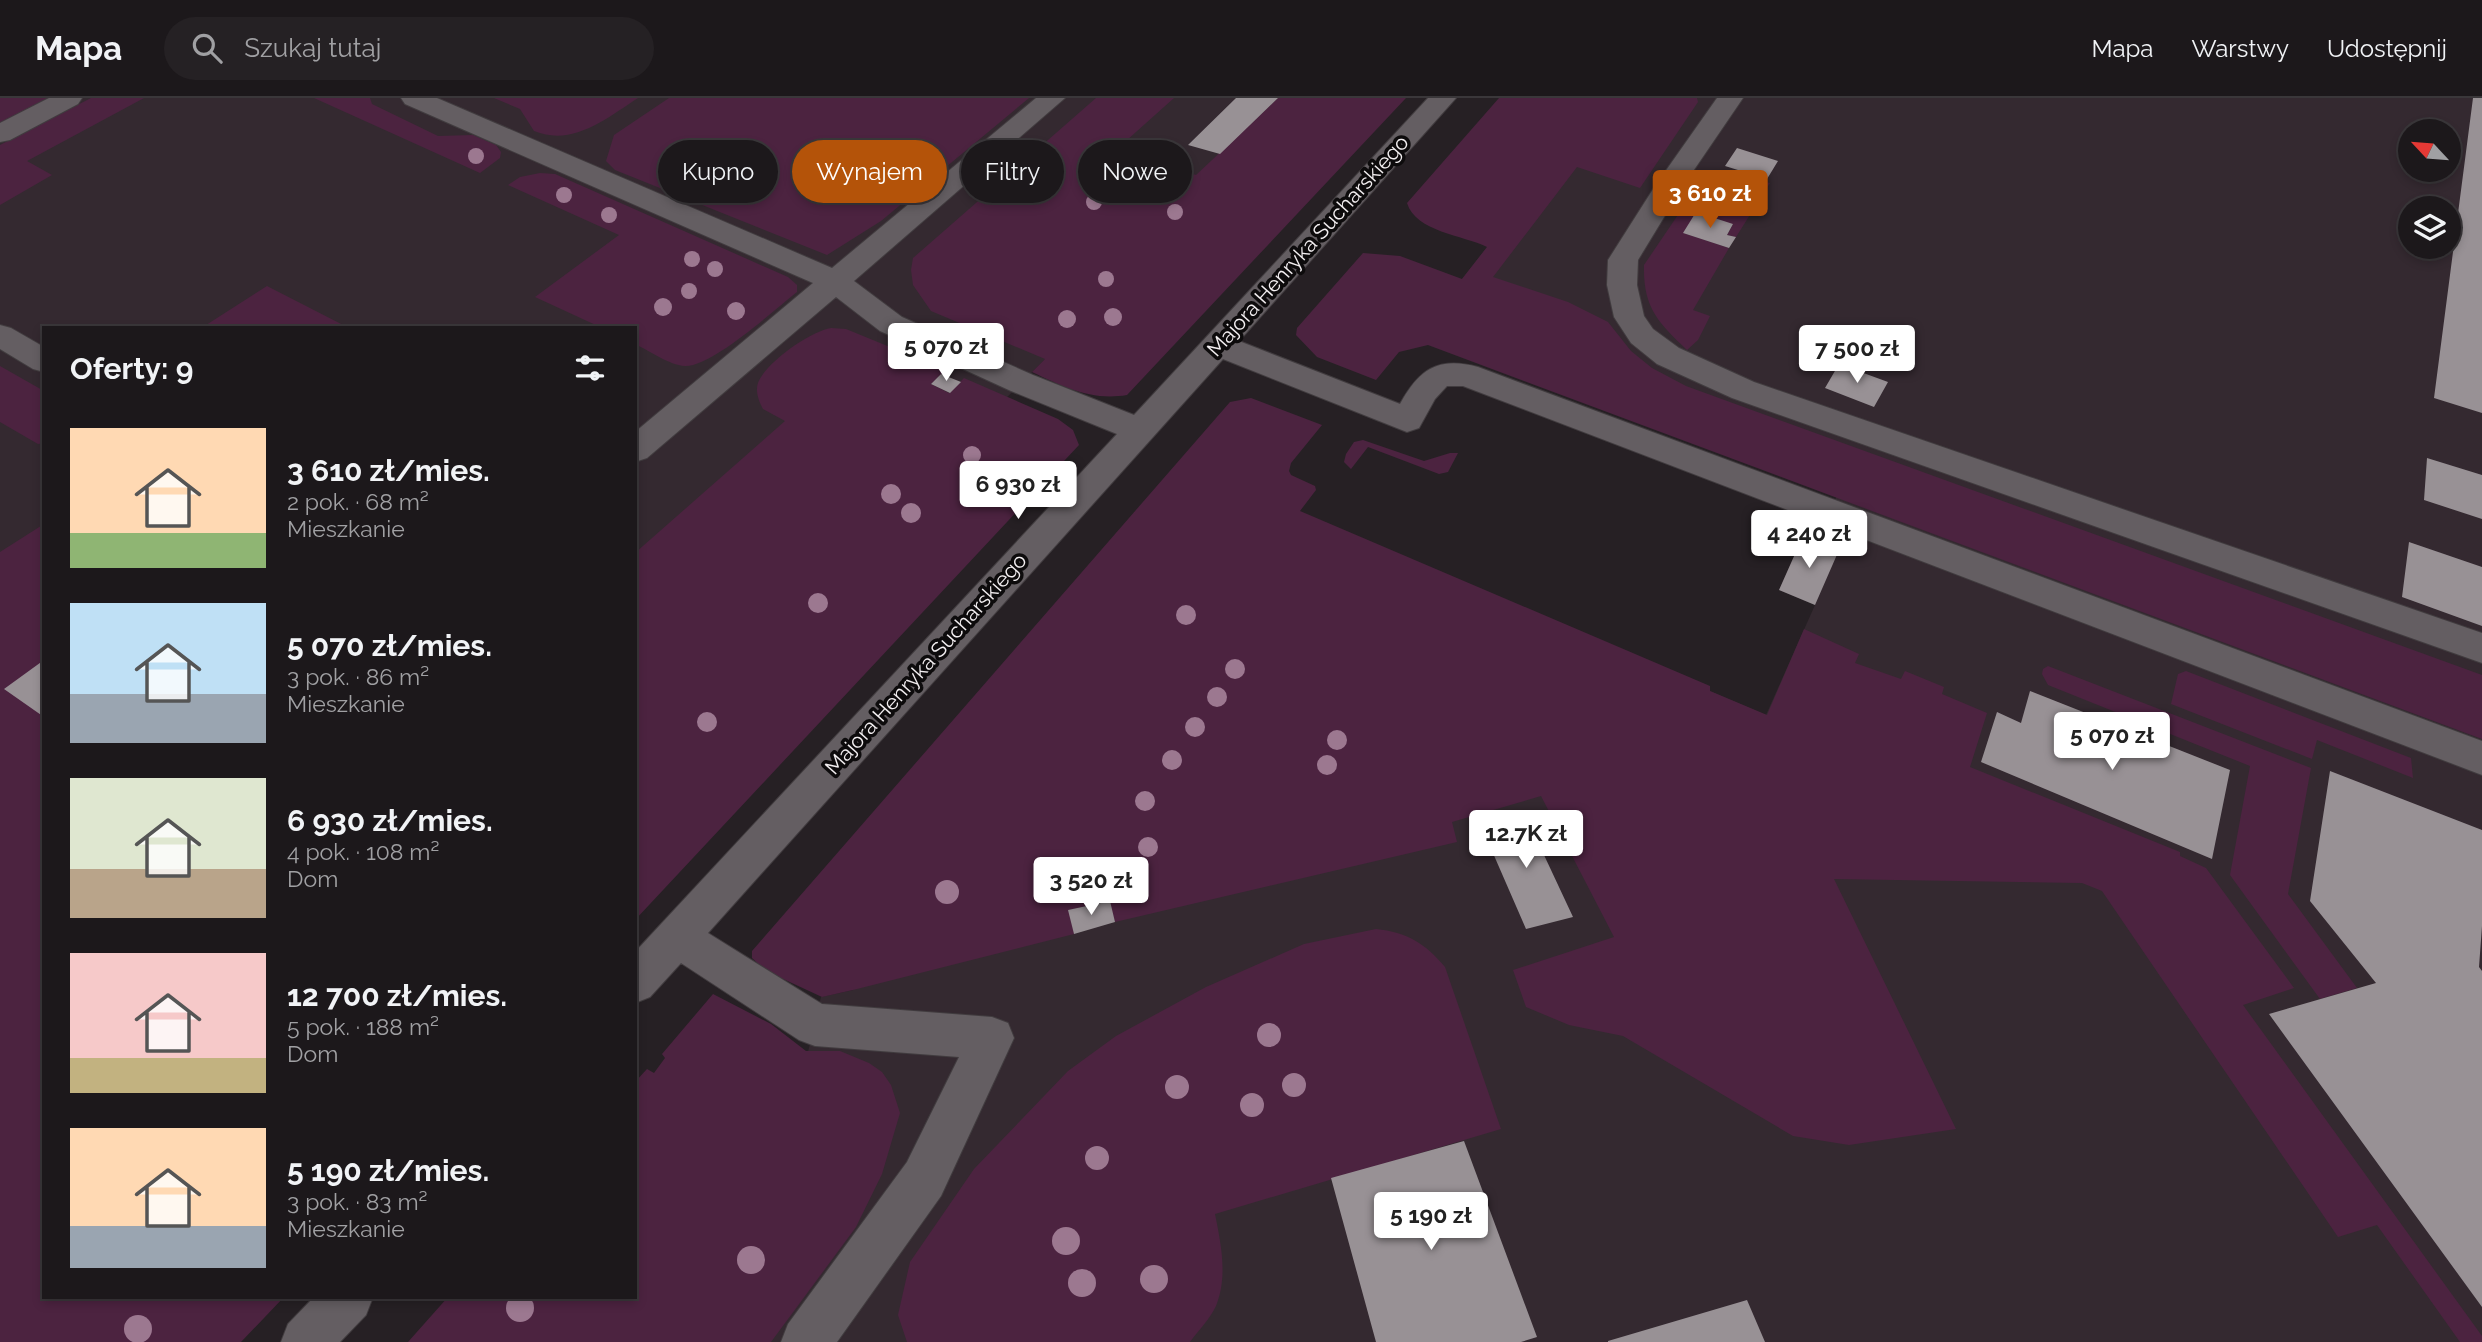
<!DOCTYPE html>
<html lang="pl">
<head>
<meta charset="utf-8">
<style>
	body { margin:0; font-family:Raleway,sans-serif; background:#252124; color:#f1f3f6; height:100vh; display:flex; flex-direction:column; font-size:26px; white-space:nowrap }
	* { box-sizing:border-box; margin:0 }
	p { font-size:23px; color:#a0a0a3 }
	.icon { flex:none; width:38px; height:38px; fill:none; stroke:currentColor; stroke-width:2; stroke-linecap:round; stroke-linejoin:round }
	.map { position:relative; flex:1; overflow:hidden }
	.side { position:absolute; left:42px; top:228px; width:595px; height:973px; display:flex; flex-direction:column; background:#1c181b; border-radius:0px; box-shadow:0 4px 10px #0003,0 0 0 2px #3a373a }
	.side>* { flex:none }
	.top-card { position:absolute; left:658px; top:42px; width:665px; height:63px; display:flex; gap:14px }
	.needle { width:46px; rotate:296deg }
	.fabs { position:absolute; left:2398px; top:21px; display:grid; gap:14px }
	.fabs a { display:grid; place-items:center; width:63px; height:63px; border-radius:50%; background:#1c181b; box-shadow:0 4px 10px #0003,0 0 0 2px #3a373a; font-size:35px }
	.price { position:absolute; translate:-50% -60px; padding:0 16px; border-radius:7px; background:#fff; color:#222; font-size:23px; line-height:46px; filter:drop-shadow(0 2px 4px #0008) }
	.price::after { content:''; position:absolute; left:50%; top:42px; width:21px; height:16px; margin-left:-10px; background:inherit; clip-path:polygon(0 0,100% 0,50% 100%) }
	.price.selected { background:#b45309; color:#fff }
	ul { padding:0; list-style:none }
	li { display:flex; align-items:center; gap:21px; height:175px; padding:0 28px }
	li span { display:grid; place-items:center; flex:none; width:196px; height:140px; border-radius:0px; color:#555 }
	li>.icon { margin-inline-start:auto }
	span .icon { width:84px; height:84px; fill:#fffc; stroke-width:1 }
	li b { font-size:30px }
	h2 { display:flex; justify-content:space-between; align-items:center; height:84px; padding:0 28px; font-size:30px }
	.chip { padding:0 24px; border-radius:32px; background:#1c181b; box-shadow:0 4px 10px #0003,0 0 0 2px #3a373a; font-size:24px; line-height:63px }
	.chip.selected { background:#b45309; color:#fff }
	header { display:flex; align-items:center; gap:42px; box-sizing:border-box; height:98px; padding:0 35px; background:#1c181b; border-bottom:2px solid #3a373a }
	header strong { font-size:33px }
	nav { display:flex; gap:38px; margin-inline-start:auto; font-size:24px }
	.search { width:490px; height:63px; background:#252124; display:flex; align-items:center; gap:18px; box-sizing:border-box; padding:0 24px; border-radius:38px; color:#a0a0a3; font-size:26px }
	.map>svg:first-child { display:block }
</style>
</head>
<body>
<header>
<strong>Mapa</strong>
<div class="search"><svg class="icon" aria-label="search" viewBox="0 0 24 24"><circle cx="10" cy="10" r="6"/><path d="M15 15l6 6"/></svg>Szukaj tutaj</div>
<nav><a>Mapa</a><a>Warstwy</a><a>Udostępnij</a></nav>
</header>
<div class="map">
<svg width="2482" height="1244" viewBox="0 0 2482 1244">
	<rect width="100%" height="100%" fill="#262024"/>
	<path fill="#342930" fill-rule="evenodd" d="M0,0H1307L635,670V229H44V721L0,682Z
		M1604,0H2482V1244H573L635,1199L808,954L821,899L853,892L1257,400L1766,617L1815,507L1779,492L1803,438L1817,444L1838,395L1462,181ZM2410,33H2448V72H2410ZM2410,110H2448V149H2410Z"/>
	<path fill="#4c2340" d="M0,0H48L0,25Z
		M91,0H144L27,63L52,77L0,107V47Z
		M314,0H370L372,6L438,38L473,37L496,47L501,54L500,60L480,75Z
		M494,0H638C607,20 573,49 534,33L520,11Z
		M669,0H1029L881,123L827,157L615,72L606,63L614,37Z
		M1096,0H1174L1117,51L1196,77L1278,0H1406L1127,297C1091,303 1064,289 1032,274L1045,261L931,213L913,187L911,172L913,160Z
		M1499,0H1697L1698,4L1640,90L1577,69L1493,179L1568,204L1608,224L1631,253L1652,270L1686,288L2482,577V641L1428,247L1399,254L1376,282L1317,259L1296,237L1297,230L1363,155L1400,158L1462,181L1487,149C1463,137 1416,134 1407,105Z
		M1707,74H1732L1770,85L1736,139L1727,137L1733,126L1684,135L1729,150L1693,212L1710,218L1698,242L1687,252C1658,224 1643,210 1644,167Z
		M540,75L555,76L788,179L797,187V194C774,212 712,269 685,268C669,267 650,253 635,246V229H600L535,199L619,137L508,87L520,79Z
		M267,188L347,229H203Z
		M831,230L846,231L946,272L931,286L949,295L964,280L1058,321L1073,332L1079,347L635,822V455L785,323L763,311C759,304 755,293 758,285C765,265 811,233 831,230Z
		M0,268L44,293V345L38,346L0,324Z
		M1251,300L1322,327L1291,365L1289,373L1291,377L1315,388L1316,392L1300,413L1710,588V593L1767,617L1804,531L1859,556L1855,565L1901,581L1905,573L1944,589L1942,596L1987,615L1970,669L2180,754V758L2206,770L2294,890L2243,907L2482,1238V1244H2460L2377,1127L2338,1139L2102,793L2082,785L1834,781L1956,1031L1849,1047L1793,1038L1623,938L1569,927L1526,909L1513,872L1614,839L1541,698L1452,724L1457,744L1115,824L1109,803L1069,812L1074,836L853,892L822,899L766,873L752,860V853L1230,304Z
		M1363,342L1424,363L1450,355H1458L1448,374L1439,376L1368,349L1351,371L1344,364L1346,356L1354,344Z
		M44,426V1199H284L241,1244H0V454Z
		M2048,568L2311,670L2288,796L2357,890L2320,901L2230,777L2250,668L2048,587L2042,576L2043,571Z
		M2186,573L2411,660L2413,680L2317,642L2312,661L2171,606L2178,576Z
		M1376,831C1407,834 1426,846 1445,869L1501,1031L1215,1116C1221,1146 1228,1178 1216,1208C1210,1221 1198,1233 1190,1244H907L898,1217L910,1164L974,1071L1068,973L1116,938L1206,889L1304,846Z
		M713,896L771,926L806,953H840L869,965L882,974L891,987L900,1015L882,1076L856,1129L771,1244H408L448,1199H635V984L647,971L654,975L665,960L662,956Z"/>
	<path fill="#989195" d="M1236,0H1278L1220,56L1188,47Z
		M2473,0H2482V315L2434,300Z
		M1737,50L1778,63L1767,81L1725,68Z
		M1696,114L1733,126L1727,137L1736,139L1729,150L1683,135Z
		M1839,266L1888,284L1874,309L1825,290Z
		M941,276L961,284L950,295L931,286Z
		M2427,360L2482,377V421L2424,402Z
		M1803,438L1839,452L1815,507L1779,492Z
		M2409,444L2482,469V528L2402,499Z
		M44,562V619L4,591Z
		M2030,593L2230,672L2212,761L1981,664L1997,614L2021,625Z
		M2330,673L2482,732V828L2479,869L2482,873V1209L2269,916L2376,885L2310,803Z
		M1523,712L1573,819L1526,831L1479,723Z
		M1110,803L1115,824L1074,836L1068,812Z
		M1464,1043L1537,1239L1521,1244H1376L1331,1080Z
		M1747,1202L1765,1244H1608V1243Z"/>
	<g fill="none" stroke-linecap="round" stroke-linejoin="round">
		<g stroke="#413c3f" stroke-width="2">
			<path id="minor" d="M49,0H82L78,6L10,42L0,44V25Z
				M401,0H437L832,170L1036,0H1065L854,183L902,219L1033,277L1134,317L1428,0H1456L1239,243L1400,306C1419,272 1437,258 1478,269L2482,643V677L1463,288H1447L1435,301L1419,330L1407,334L1223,261L708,835L822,906L992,919L1008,925L1014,940L941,1098L837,1244H781L788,1226L907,1064L959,959L815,948L799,942L681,865L650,899L635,905V854L1117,336L1011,293L880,233L836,199L647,360L635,364V334L813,185L405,6Z
				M1717,0H1743L1683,88L1638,162L1637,187L1644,218L1653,231L1679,250L1754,284L2482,535V565L1732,300L1657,266L1631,245L1614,219L1607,187L1608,162L1655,88Z
				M0,227L11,230L44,249V274L33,271L0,251Z
				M314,1199H373L366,1217L340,1244H281L288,1226Z"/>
		</g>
		<use href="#minor" fill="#645e62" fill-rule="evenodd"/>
	</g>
	<g fill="#9c7890">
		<circle cx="476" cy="58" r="8"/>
		<circle cx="564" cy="97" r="8"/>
		<circle cx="1094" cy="104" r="8"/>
		<circle cx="1175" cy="114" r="8"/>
		<circle cx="609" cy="117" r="8"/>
		<circle cx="692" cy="161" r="8"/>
		<circle cx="715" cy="171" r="8"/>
		<circle cx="1106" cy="181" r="8"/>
		<circle cx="689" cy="193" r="8"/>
		<circle cx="663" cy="209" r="9"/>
		<circle cx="736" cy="213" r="9"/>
		<circle cx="1113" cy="219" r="9"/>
		<circle cx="1067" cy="221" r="9"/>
		<circle cx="972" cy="357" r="9"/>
		<circle cx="891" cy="396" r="10"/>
		<circle cx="911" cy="415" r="10"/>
		<circle cx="818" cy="505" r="10"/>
		<circle cx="1186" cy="517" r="10"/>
		<circle cx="1235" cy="571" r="10"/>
		<circle cx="1217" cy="599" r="10"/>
		<circle cx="707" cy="624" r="10"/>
		<circle cx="1195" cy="629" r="10"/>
		<circle cx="1337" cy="642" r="10"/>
		<circle cx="1172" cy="662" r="10"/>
		<circle cx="1327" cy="667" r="10"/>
		<circle cx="1145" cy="703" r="10"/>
		<circle cx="1148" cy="749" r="10"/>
		<circle cx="947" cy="794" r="12"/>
		<circle cx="1269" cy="937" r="12"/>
		<circle cx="1294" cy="987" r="12"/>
		<circle cx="1177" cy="989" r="12"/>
		<circle cx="1252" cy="1007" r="12"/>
		<circle cx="1097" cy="1060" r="12"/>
		<circle cx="1066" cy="1143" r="14"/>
		<circle cx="751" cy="1162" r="14"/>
		<circle cx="1154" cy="1181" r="14"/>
		<circle cx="1082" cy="1185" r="14"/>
		<circle cx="520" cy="1210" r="14"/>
		<circle cx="138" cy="1231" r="14"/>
	</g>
	<g text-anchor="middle" stroke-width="7" stroke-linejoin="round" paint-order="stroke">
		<g font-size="21" fill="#f3eff1" stroke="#0d0b0c">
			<text transform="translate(1308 148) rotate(-48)" y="7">Majora Henryka Sucharskiego</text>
			<text transform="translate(926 566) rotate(-48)" y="7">Majora Henryka Sucharskiego</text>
		</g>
	</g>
</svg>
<div class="fabs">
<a><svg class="needle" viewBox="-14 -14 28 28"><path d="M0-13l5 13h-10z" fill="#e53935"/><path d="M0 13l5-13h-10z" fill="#a0a0a3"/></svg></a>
<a><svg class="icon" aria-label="layers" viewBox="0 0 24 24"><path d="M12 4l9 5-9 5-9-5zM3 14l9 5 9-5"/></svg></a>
</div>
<b class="price selected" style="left:1710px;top:132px">3 610 zł</b>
<b class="price" style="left:946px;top:285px">5 070 zł</b>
<b class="price" style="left:1857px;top:287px">7 500 zł</b>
<b class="price" style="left:1018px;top:423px">6 930 zł</b>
<b class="price" style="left:1809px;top:472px">4 240 zł</b>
<b class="price" style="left:2112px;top:674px">5 070 zł</b>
<b class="price" style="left:1526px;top:772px">12.7K zł</b>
<b class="price" style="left:1091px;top:819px">3 520 zł</b>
<b class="price" style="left:1431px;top:1154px">5 190 zł</b>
<div class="top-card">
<a class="chip">Kupno</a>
<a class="chip selected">Wynajem</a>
<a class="chip">Filtry</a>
<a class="chip">Nowe</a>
</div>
<section class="side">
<h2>Oferty: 9<svg class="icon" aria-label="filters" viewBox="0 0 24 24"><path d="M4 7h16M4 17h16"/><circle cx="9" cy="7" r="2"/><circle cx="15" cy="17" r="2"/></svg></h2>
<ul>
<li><span style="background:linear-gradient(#ffd9b3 75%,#8fb573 0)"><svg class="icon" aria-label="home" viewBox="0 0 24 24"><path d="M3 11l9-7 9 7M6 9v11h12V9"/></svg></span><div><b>3 610 zł/mies.</b><p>2 pok. · 68 m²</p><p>Mieszkanie</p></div></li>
<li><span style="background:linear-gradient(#bfe0f5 65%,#9aa5b1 0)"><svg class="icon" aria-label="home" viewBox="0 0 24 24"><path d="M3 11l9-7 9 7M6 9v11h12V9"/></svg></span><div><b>5 070 zł/mies.</b><p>3 pok. · 86 m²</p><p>Mieszkanie</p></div></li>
<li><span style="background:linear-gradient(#dfe7d0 65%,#b9a48a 0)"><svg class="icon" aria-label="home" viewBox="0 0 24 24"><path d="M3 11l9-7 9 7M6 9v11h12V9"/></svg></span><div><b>6 930 zł/mies.</b><p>4 pok. · 108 m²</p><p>Dom</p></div></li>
<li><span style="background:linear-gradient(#f6c9c9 75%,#c2b280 0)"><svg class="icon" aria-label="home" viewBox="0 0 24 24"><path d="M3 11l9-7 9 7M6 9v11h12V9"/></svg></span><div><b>12 700 zł/mies.</b><p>5 pok. · 188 m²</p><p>Dom</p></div></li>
<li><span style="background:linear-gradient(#ffd9b3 70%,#9aa5b1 0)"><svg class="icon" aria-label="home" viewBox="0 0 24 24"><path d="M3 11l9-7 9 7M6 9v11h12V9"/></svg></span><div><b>5 190 zł/mies.</b><p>3 pok. · 83 m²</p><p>Mieszkanie</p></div></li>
</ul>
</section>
</div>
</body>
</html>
